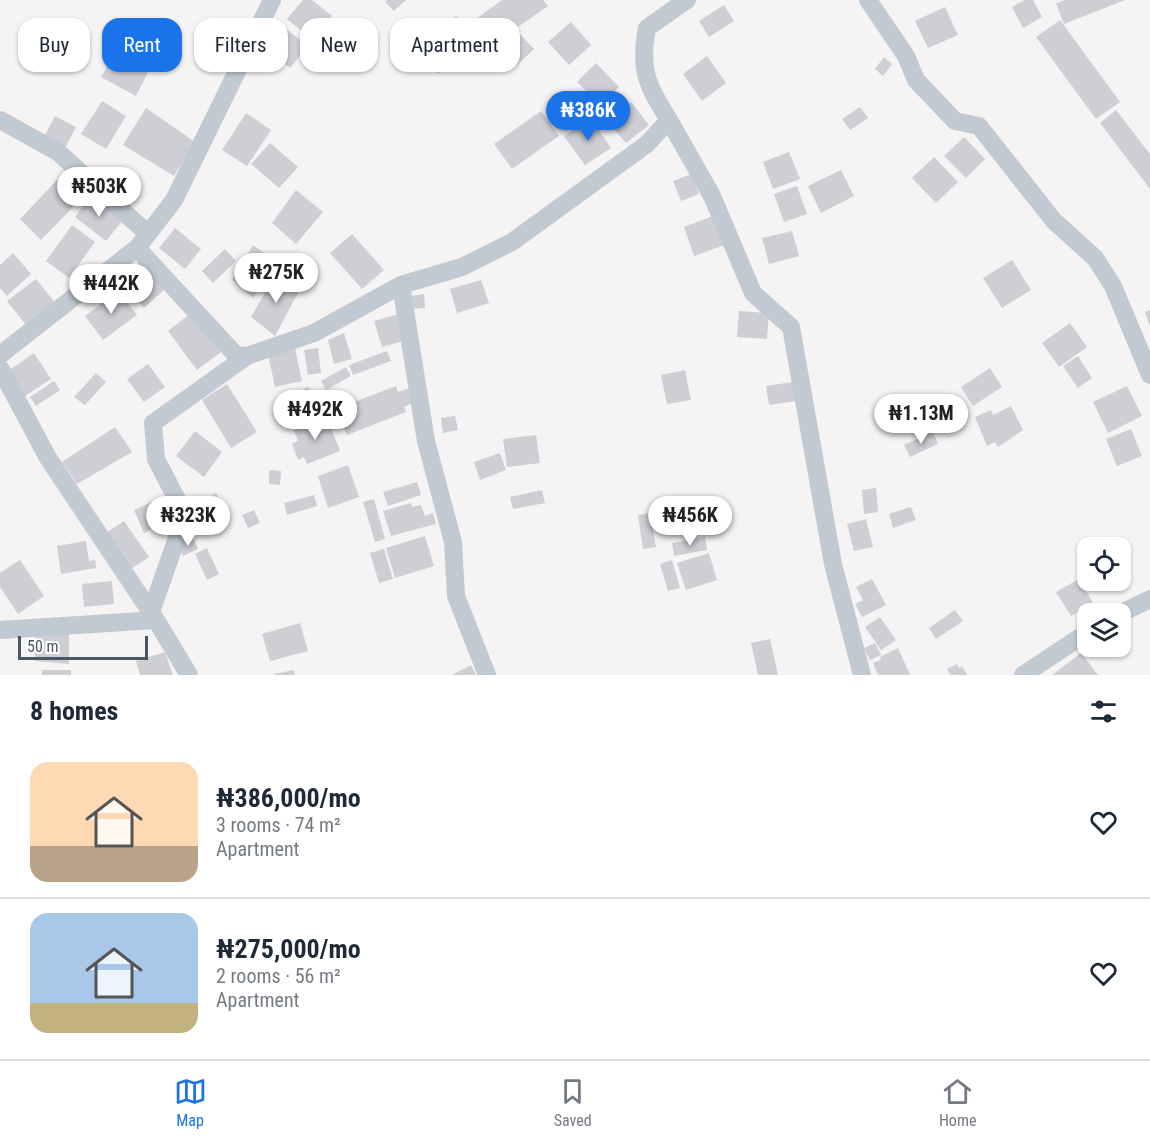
<!DOCTYPE html>
<html lang="en">
<head>
<meta charset="utf-8">
<style>
	body { margin:0; font-family:"Roboto Condensed",sans-serif; background:#f2f2f3; color:#1f2937; height:100vh; display:flex; flex-direction:column; font-size:22px; white-space:nowrap }
	* { box-sizing:border-box; margin:0 }
	p { font-size:20px; color:#747a83 }
	.icon { flex:none; width:33px; height:33px; fill:none; stroke:currentColor; stroke-width:2; stroke-linecap:round; stroke-linejoin:round }
	.map { position:relative; height:675px; overflow:hidden }
	.sheet { display:flex; flex-direction:column; background:#fff; flex:1 }
	.sheet>* { flex:none }
	.banner { position:absolute; left:18px; top:18px; width:600px; height:54px; display:flex; gap:12px }
	.controls { position:absolute; left:1077px; top:537px; display:grid; gap:12px }
	.controls a { display:grid; place-items:center; width:54px; height:54px; border-radius:12px; background:#fff; box-shadow:0 2px 4px #0004; font-size:30px }
	.scale { position:absolute; left:18px; bottom:15px; width:130px; box-sizing:border-box; padding-left:6px; border:3px solid #4a5661; border-top:0; font-size:16px; line-height:21px; white-space:nowrap; color:#4a5661; -webkit-text-stroke:4px #fff; paint-order:stroke }
	.price { position:absolute; translate:-50% -51px; padding:0 14px; border-radius:21px; background:#fff; color:#222; font-size:20px; line-height:39px; filter:drop-shadow(0 2px 3px #0008) }
	.price::after { content:''; position:absolute; left:50%; top:36px; width:18px; height:14px; margin-left:-9px; background:inherit; clip-path:polygon(0 0,100% 0,50% 100%) }
	.price.current { background:#1a73e8; color:#fff }
	ul { padding:0; list-style:none }
	li { display:flex; align-items:center; gap:18px; height:150px; padding:0 30px }
	li+li { border-top:2px solid #e0e1e3 }
	li span { display:grid; place-items:center; flex:none; width:168px; height:120px; border-radius:18px; color:#555 }
	li>.icon { margin-inline-start:auto }
	span .icon { width:72px; height:72px; fill:#fffc; stroke-width:1 }
	li b { font-size:26px }
	h2 { display:flex; justify-content:space-between; align-items:center; height:72px; padding:0 30px; font-size:26px }
	.chip { padding:0 21px; border-radius:18px; background:#fff; box-shadow:0 2px 4px #0004; font-size:21px; line-height:54px }
	.chip.current { background:#1a73e8; color:#fff }
	.tab-bar { display:flex; justify-content:space-around; align-items:center; height:84px; border-top:2px solid #e0e1e3; background:#fff; font-size:16px; color:#747a83 }
	.tab-bar a { display:grid; justify-items:center; gap:3px }
	.tab-bar .current { color:#1a73e8 }
	.map>svg:first-child { display:block }
</style>
</head>
<body>
<div class="map">
<svg width="1150" height="675" viewBox="0 0 1150 675">
	<rect width="100%" height="100%" fill="#f5f3f3"/>
	<path fill="#cdcfd5" d="M303,0H312L332,16L313,40L287,19Z
		M387,0H406L394,11L385,2Z
		M502,0H543L548,6L493,44L476,19Z
		M1025,0H1033L1042,17L1023,28L1012,7Z
		M1065,0H1125L1064,24L1056,3Z
		M724,5L734,21L709,37L699,21Z
		M945,7L958,35L928,48L915,21Z
		M456,16L477,38L438,74L417,52Z
		M1060,20L1120,102L1096,119L1036,37Z
		M571,22L591,45L569,65L548,42Z
		M285,28L308,46L290,68L267,50Z
		M517,31L534,49L516,66L499,48Z
		M116,52L150,68L136,96L101,77Z
		M707,56L726,83L702,101L683,74Z
		M884,57L892,64L883,76L875,69Z
		M596,63L619,87L600,105L577,82Z
		M102,101L126,116L106,149L81,134Z
		M631,102L649,125L626,143L607,121Z
		M860,107L868,118L850,130L842,119Z
		M146,108L195,142L174,176L123,145Z
		M1116,110L1150,154V189L1100,123Z
		M541,111L559,136L512,169L494,144Z
		M246,113L271,130L247,166L222,150Z
		M55,116L76,127L65,148L44,137Z
		M590,118L611,148L585,165L564,136Z
		M964,137L985,159L966,178L944,156Z
		M270,143L298,167L279,188L251,164Z
		M789,152L800,179L773,189L763,162Z
		M934,157L958,182L936,203L912,178Z
		M841,170L854,196L821,213L808,186Z
		M692,174L699,194L681,201L673,181Z
		M57,180L79,201L41,240L20,219Z
		M797,186L807,214L784,222L774,194Z
		M296,190L323,212L296,244L272,223Z
		M92,195L124,219L106,241L75,217Z
		M716,215L727,244L694,256L684,227Z
		M72,225L95,242L69,278L46,261Z
		M175,228L201,249L185,269L159,248Z
		M792,231L799,256L769,264L762,238Z
		M352,234L384,270L362,289L330,253Z
		M253,245L277,262L253,298L232,280Z
		M225,249L236,261L213,283L202,271Z
		M13,253L31,274L7,296L0,288V265Z
		M1012,260L1031,290L1002,308L983,278Z
		M141,261L165,289L144,308L119,279Z
		M277,272L300,289L275,336L251,317Z
		M36,279L56,304L27,326L7,301Z
		M481,280L489,303L457,313L450,289Z
		M118,291L137,315L103,340L85,316Z
		M424,294L425,308L411,309L409,296Z
		M1150,310V326L1145,312Z
		M739,311L769,313L767,339L737,337Z
		M191,313L221,352L197,370L168,331Z
		M399,314L407,340L382,347L374,321Z
		M1070,323L1087,347L1059,367L1042,343Z
		M344,333L352,359L334,364L328,340Z
		M295,348L302,381L275,387L268,354Z
		M318,348L321,373L308,375L304,350Z
		M387,351L391,361L353,375L349,365Z
		M34,353L51,379L25,396L8,371Z
		M1078,356L1092,378L1078,388L1063,366Z
		M148,364L165,387L144,402L127,379Z
		M346,367L351,376L326,390L321,381Z
		M990,368L1002,387L973,406L961,387Z
		M685,370L691,400L667,404L661,375Z
		M96,373L106,382L85,405L74,397Z
		M54,381L60,390L36,406L30,397Z
		M793,382L796,401L769,405L766,386Z
		M227,384L257,432L231,448L202,400Z
		M396,386L398,392L410,388L415,402L404,407L406,412L347,435L336,409Z
		M1127,386L1142,416L1108,433L1093,402Z
		M308,387L321,412L294,426L282,401Z
		M1011,406L1023,430L998,447L995,442L987,446L975,417L991,410L993,415Z
		M455,416L458,430L443,433L441,418Z
		M327,417L340,451L307,464L304,457L298,460L292,444L298,441L294,430Z
		M115,427L132,452L77,484L62,462Z
		M1131,429L1142,456L1117,466L1106,439Z
		M195,431L222,452L204,477L176,456Z
		M933,432L938,444L910,457L904,445Z
		M536,435L540,463L507,467L503,439Z
		M500,453L506,470L480,480L474,462Z
		M348,465L359,497L328,508L318,476Z
		M269,470L281,471L280,485L269,484Z
		M417,482L421,495L388,506L383,492Z
		M876,488L878,512L864,514L862,490Z
		M542,490L545,503L513,509L510,497Z
		M216,493L222,504L197,518L191,507Z
		M314,495L317,506L287,515L284,503Z
		M160,498L171,520L144,533L134,510Z
		M374,499L385,539L375,542L363,502Z
		M411,503L412,507L421,505L425,516L433,513L436,524L391,536L383,511Z
		M911,507L916,520L893,528L889,514Z
		M254,510L260,523L248,528L242,515Z
		M650,513L656,547L643,549L638,515Z
		M866,519L873,547L854,551L847,524Z
		M124,521L149,557L128,571L103,535Z
		M425,536L434,566L395,578L386,548Z
		M705,537L707,550L674,556L672,543Z
		M194,539L198,549L183,556L179,546Z
		M86,541L89,561L95,560L96,568L61,574L57,546Z
		M207,548L219,574L207,580L195,554Z
		M384,549L393,579L379,583L370,553Z
		M709,553L717,580L686,590L677,563Z
		M20,560L44,596L18,614L0,587V573Z
		M672,560L680,588L668,591L660,564Z
		M872,579L886,605L862,617L855,604L863,600L856,587Z
		M1079,579L1093,603L1071,616L1056,592Z
		M112,581L114,604L84,607L82,584Z
		M955,610L963,621L936,639L929,628Z
		M880,617L896,640L881,650L865,627Z
		M300,623L308,651L270,661L262,634Z
		M35,634H69V664L35,661Z
		M770,639L778,675H758L751,643Z
		M875,643L881,655L870,660L864,648Z
		M898,648L910,675H878L873,663L881,660L880,657Z
		M165,652L173,675H140L136,661Z
		M1081,653L1098,675H1052Z
		M957,664L959,668L962,666L967,675H950L947,669Z
		M471,665L476,675H452Z
		M42,670H71V675H42Z
		M294,670L295,675H274V674Z"/>
	<g fill="none" stroke-linecap="round" stroke-linejoin="round">
		<path stroke="#c1cad2" stroke-width="18" d="M868,0L906,56L916,80L955,121L979,126L1054,221L1095,258L1113,286L1150,375
			M0,120L58,152L148,234
			M669,120L712,196L753,293L791,327L833,564L862,675
			M137,248L236,355L247,356L314,333L401,285L462,267L512,242L647,144L669,120C647,85 639,70 647,28L687,0
			M401,285L426,441L453,542L456,596L487,675
			M0,355L137,248L174,200L272,0
			M0,368L48,458L156,620L189,675
			M151,612L185,515L156,459L153,423L247,356
			M1119,614L1150,599
			M0,630L156,620
			M1023,675L1088,632"/>
	</g>
</svg>
<div class="controls">
<a><svg class="icon" aria-label="locate" viewBox="0 0 24 24"><circle cx="12" cy="12" r="6"/><path d="M12 2v4M12 18v4M2 12h4M18 12h4"/></svg></a>
<a><svg class="icon" aria-label="layers" viewBox="0 0 24 24"><path d="M12 4l9 5-9 5-9-5zM3 14l9 5 9-5"/></svg></a>
</div>
<div class="scale">50 m</div>
<b class="price current" style="left:588px;top:142px">₦386K</b>
<b class="price" style="left:99px;top:218px">₦503K</b>
<b class="price" style="left:276px;top:304px">₦275K</b>
<b class="price" style="left:111px;top:315px">₦442K</b>
<b class="price" style="left:315px;top:441px">₦492K</b>
<b class="price" style="left:921px;top:445px">₦1.13M</b>
<b class="price" style="left:188px;top:547px">₦323K</b>
<b class="price" style="left:690px;top:547px">₦456K</b>
<div class="banner">
<a class="chip">Buy</a>
<a class="chip current">Rent</a>
<a class="chip">Filters</a>
<a class="chip">New</a>
<a class="chip">Apartment</a>
</div>
</div>
<section class="sheet">
<h2>8 homes<svg class="icon" aria-label="filters" viewBox="0 0 24 24"><path d="M4 7h16M4 17h16"/><circle cx="9" cy="7" r="2"/><circle cx="15" cy="17" r="2"/></svg></h2>
<ul>
<li><span style="background:linear-gradient(#ffd9b3 70%,#b9a48a 0)"><svg class="icon" aria-label="home" viewBox="0 0 24 24"><path d="M3 11l9-7 9 7M6 9v11h12V9"/></svg></span><div><b>₦386,000/mo</b><p>3 rooms · 74 m²</p><p>Apartment</p></div><svg class="icon" aria-label="heart" viewBox="0 0 24 24"><path d="M12 20l-8-8c-3-5 5-10 8-4 3-6 11-1 8 4z"/></svg></li>
<li><span style="background:linear-gradient(#a9c7e8 75%,#c2b280 0)"><svg class="icon" aria-label="home" viewBox="0 0 24 24"><path d="M3 11l9-7 9 7M6 9v11h12V9"/></svg></span><div><b>₦275,000/mo</b><p>2 rooms · 56 m²</p><p>Apartment</p></div><svg class="icon" aria-label="heart" viewBox="0 0 24 24"><path d="M12 20l-8-8c-3-5 5-10 8-4 3-6 11-1 8 4z"/></svg></li>
</ul>
</section>
<nav class="tab-bar">
<a class="current"><svg class="icon" aria-label="map" viewBox="0 0 24 24"><path d="M3 6l6-2 6 2 6-2v14l-6 2-6-2-6 2zM9 4v14M15 6v14"/></svg>Map</a>
<a><svg class="icon" aria-label="saved" viewBox="0 0 24 24"><path d="M7 4h10v16l-5-4-5 4z"/></svg>Saved</a>
<a><svg class="icon" aria-label="home" viewBox="0 0 24 24"><path d="M3 11l9-7 9 7M6 9v11h12V9"/></svg>Home</a>
</nav>
</body>
</html>
